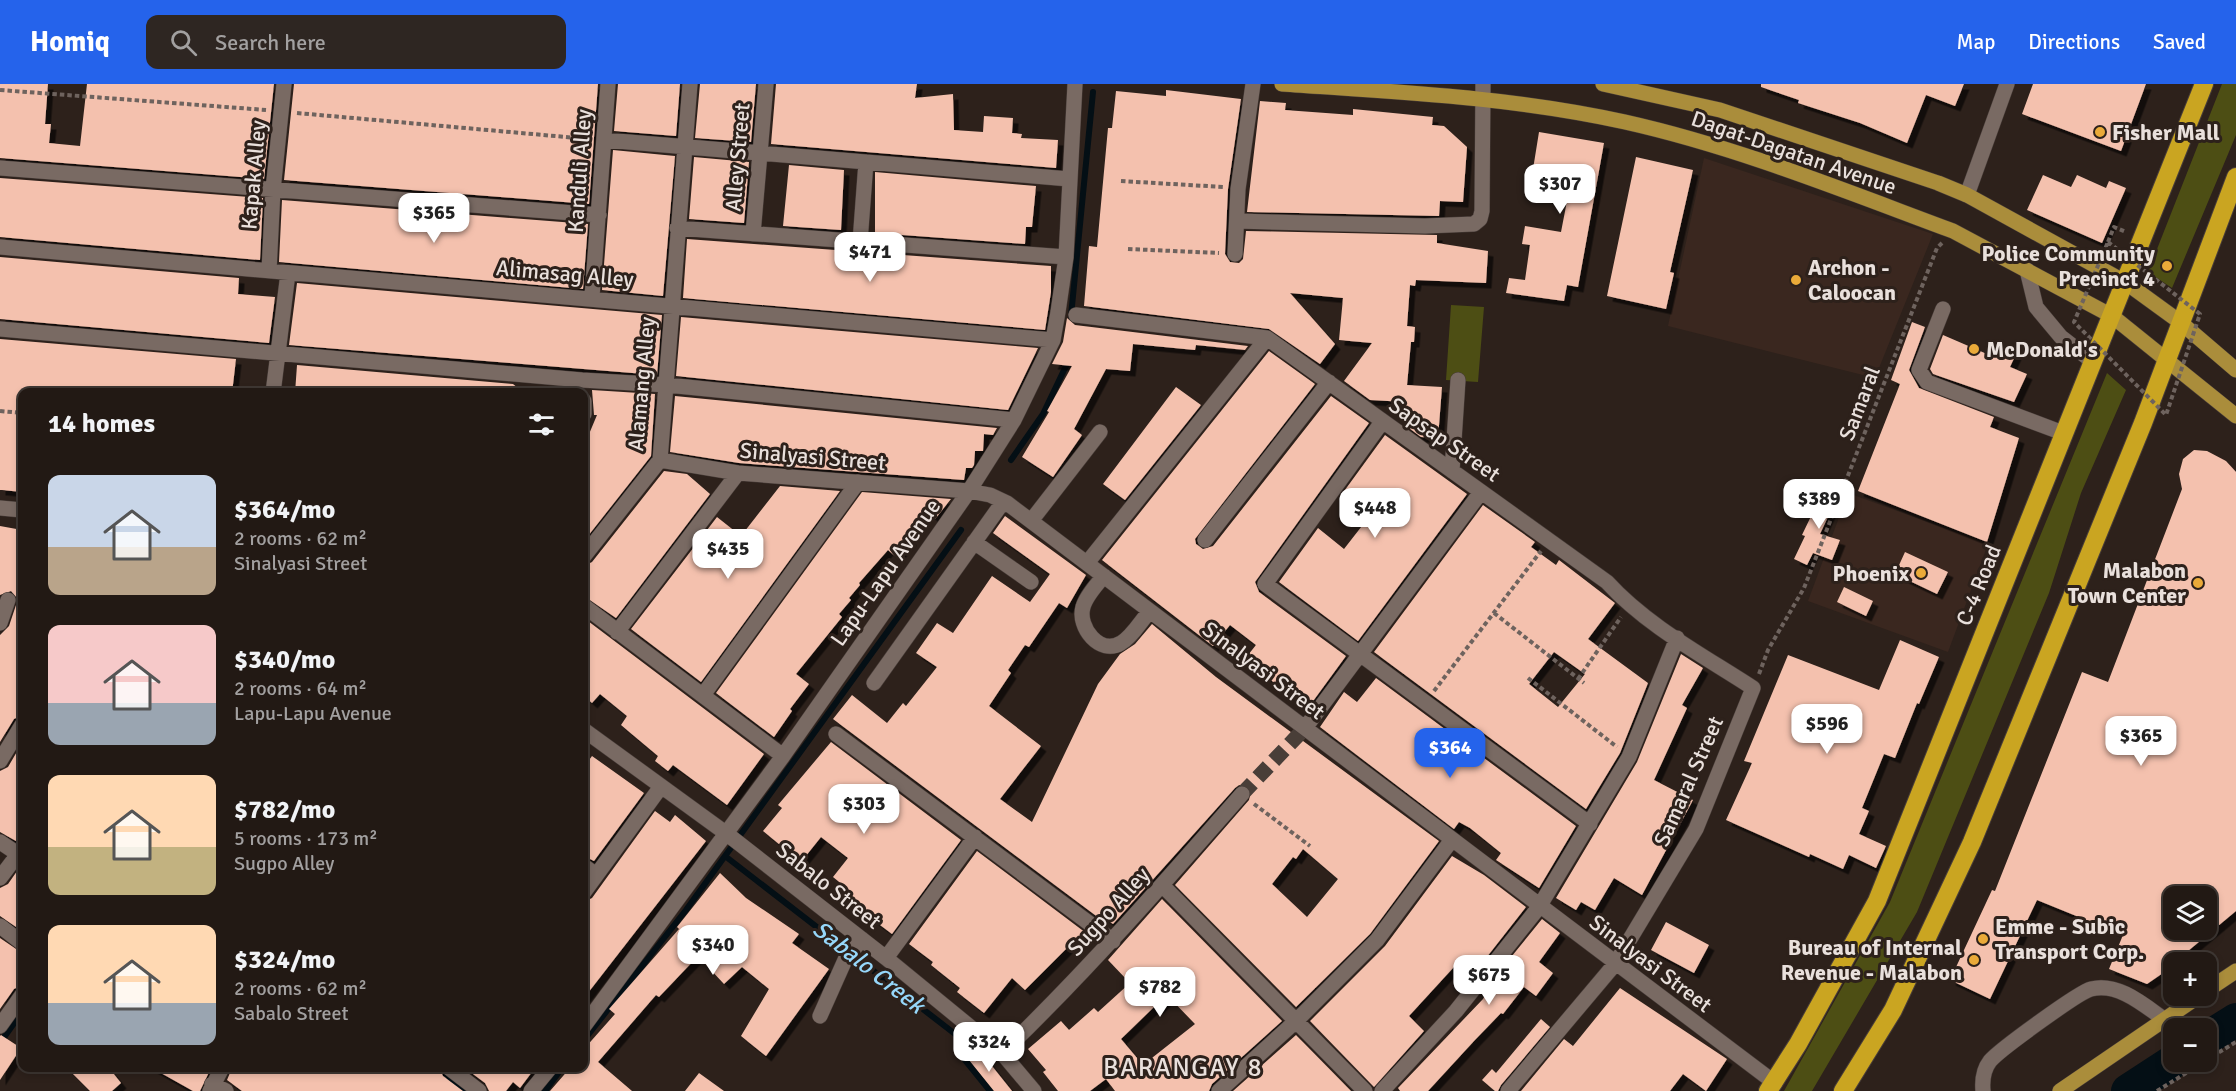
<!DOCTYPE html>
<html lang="en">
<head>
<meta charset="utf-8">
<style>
	body { margin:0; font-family:Signika,sans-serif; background:#2e2622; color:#f1f3f6; height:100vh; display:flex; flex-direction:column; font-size:22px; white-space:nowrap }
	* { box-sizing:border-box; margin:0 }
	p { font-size:20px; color:#a2a0a0 }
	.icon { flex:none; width:33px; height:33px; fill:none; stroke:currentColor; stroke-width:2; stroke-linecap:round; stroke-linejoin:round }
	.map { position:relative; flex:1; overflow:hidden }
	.side { position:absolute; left:18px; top:304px; width:570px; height:684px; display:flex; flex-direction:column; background:#221914; border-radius:12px; box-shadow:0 3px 9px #0003,0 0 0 2px #3f3834 }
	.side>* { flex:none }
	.controls { position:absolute; left:2163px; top:802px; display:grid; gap:12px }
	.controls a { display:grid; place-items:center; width:54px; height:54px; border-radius:12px; background:#221914; box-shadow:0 3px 9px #0003,0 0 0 2px #3f3834; font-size:30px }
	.price { position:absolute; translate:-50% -51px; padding:0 14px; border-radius:12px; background:#fff; color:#222; font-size:20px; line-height:39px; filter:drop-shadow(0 2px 3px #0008) }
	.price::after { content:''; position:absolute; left:50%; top:36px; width:18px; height:14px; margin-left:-9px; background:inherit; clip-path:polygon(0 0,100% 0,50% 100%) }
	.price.active { background:#2563eb; color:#fff }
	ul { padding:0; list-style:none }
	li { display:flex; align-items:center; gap:18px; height:150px; padding:0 30px }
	li span { display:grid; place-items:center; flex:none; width:168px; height:120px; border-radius:12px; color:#555 }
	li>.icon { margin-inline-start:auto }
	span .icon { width:72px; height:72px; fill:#fffc; stroke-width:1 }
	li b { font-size:26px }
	h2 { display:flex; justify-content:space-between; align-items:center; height:72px; padding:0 30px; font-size:26px }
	header { display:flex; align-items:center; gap:36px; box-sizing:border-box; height:84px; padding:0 30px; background:#2563eb; color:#fff }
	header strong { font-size:28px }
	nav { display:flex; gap:33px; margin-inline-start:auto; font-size:21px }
	.search { width:420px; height:54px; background:#2e2622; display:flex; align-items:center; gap:15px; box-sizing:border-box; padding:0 21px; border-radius:12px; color:#a2a0a0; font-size:22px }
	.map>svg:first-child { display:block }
</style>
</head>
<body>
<header>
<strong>Homiq</strong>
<div class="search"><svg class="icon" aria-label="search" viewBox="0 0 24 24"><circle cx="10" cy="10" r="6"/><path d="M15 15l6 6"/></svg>Search here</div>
<nav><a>Map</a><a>Directions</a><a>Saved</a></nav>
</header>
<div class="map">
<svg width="2236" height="1007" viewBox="0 0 2236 1007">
	<defs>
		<filter id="shadow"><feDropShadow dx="5.5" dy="5.5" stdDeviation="0" flood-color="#0009"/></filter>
	</defs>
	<rect width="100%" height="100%" fill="#2d211b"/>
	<path fill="#3a271f" d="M1704,74L1933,150L1875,294L1668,242Z
		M1848,409L1988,460L1948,568L1808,517Z"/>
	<path fill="#4d4e14" d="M2222,0H2236V51L2172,204L2148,188Z
		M1451,221L1484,223L1478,298L1446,296Z
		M2107,289L2126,306L2081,409L2049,509L1917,828L1812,1007H1784L1890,818Z"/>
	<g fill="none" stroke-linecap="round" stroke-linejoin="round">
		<path stroke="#040f15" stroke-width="6" d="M1071,232L1093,8
			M1011,376L1043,330L1066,282L1067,275
			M725,772L968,960L965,976L990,1007
			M584,956L686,826L961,446
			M0,959L22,928
			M435,984L465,1007
			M545,1007L562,984"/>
		<path stroke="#040f15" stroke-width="34" d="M2206,955L2236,936
			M2128,1007L2174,977"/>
	</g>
	<path fill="#f4c1ae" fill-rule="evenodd" filter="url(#shadow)" d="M0,0H48L45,40H51L49,59L80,62L87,0H274L264,95L0,74Z
		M294,0H598L589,120L284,96Z
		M618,0H680L676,52L614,47Z
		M700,0H756L751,58L695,54Z
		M776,0H917L915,14L953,10L954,46L983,48L984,32L1013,34L1012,49L1022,50L1021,54L1058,56L1056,84L771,60Z
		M1761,0H1964L1955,22L1926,11L1907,59L1860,39L1798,19L1799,16L1761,3Z
		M2033,0H2146L2121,67L2022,30Z
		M1166,6L1241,15L1228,105L1225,170L1230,178L1239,179L1243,175L1246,147L1437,151V159L1488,167L1486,199L1416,196L1415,202L1410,201L1407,242L1415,243L1414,258H1411L1407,301L1442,303L1438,354L1421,353L1405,341L1406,318L1370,316L1344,297L1372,259L1339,256L1343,214L1290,209L1335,260L1320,280L1269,245L1084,222L1089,162L1097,163L1108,44H1112L1116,7L1166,12Z
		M1260,17L1286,19L1285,26L1353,31V25L1433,33L1432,41L1444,42L1467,63L1463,118L1440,117L1439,132L1247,128Z
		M1539,48L1604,59L1578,203L1567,201L1564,217L1506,209L1509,194L1525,196L1530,161L1522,160L1525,142L1561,148L1567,117L1529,110Z
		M613,66L675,72L663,212L602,206Z
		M694,73L749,78L744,139L689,135Z
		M1636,73L1693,86L1670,188L1674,189L1666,225L1607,212Z
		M789,81L844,86L841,146L783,142Z
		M875,88L1036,102L1032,143H1026L1025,160L875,149Z
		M2043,91L2071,103L2077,91L2106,104L2109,97L2126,104L2102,159L2027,126Z
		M0,94L263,114L260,176L0,153Z
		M282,116L588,140L583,205L279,178Z
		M687,155L1051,182V208L1045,246L683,214Z
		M0,173L239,194L238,210L275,213L269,259L0,235Z
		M297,199L662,231L657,291L289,261Z
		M681,233L1038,264L1008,326L676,292Z
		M1067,234L1075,241L1248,262L1245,266L1196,261L1195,266L1133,260L1130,287L1106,285L1074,345L1082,351L1053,393L1022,373L1049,328L1047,327L1072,282L1052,280L1063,258Z
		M1912,238L1925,243L1909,286L1919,304L1994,333L1990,343L2019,354L1987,458L1858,407L1900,300L1891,296Z
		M1943,251L1987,270L1991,259L2016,270L2010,283L2027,290L2014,318L1933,290L1930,285Z
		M0,255L236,275L232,309H22V408L2,406H0Z
		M1269,267L1315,300L1195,455L1196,460L1203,465L1213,462L1331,312L1369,339L1255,498L1259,508L1346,572L1308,624L1244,576L1256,561L1230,541L1213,562L1102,476Z
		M297,281L513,300L524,309H295Z
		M1176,303L1201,321L1125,416L1103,400Z
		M592,306L655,310L651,372L584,457V362L597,331H594Z
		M675,312L997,344L993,351L984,350L983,367H975L974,381L972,384H966L964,396L739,379L670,368Z
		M1385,351L1467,410L1358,557L1279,498L1318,444L1344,465L1372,429L1342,410Z
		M2194,366L2207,367L2226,377L2236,388V827L2176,877L2179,878L2147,900L2109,885L2123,851L2037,816L1990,915L1950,896L1992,806L1995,807L2082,588L2108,598L2182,405L2179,390L2183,375ZM2174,813H2206V846H2174Z
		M664,387L687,390L710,410L616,534L584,512V482L592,478Z
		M1826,401L1840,407L1820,450L1840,456L1832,476L1813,469L1807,481L1794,475L1805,452L1802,451Z
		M780,402L840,407L701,598L631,545L717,433L741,452Z
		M862,408L951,415L935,435L928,428L906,452L911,456L896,473L888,466L859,499L860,501L849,514L851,516L839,530L842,533L796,590L809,600L790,625L792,627L774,653L716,609Z
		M1483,421L1535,458L1531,463L1556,481L1559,476L1615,519L1588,555L1648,599L1620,669L1586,725L1374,568ZM1554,568L1585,590L1558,623L1529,600Z
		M1005,432L1086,491L1067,524L1059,519L1029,563L1025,561L1008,586L1011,589L989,622L1041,662L1000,715L1032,738L1098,600L1120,570L1135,560L1152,540L1216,593L1439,757L1370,850L1296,923L1175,801L1249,716L1251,707L1248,702L1239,701L1235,704L1113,840L1102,832L1099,834L833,635L852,611L887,639L903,619L906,622L937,583L916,569L937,539L953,549L992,492L1030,518L1050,490L993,449ZM1303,765L1338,795L1307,833L1272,800L1293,773L1296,775Z
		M0,442L22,446V631L14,635L0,658V551L9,542L18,515L11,507L0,511Z
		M1905,468L1948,488L1937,510L1895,490Z
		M1844,503L1873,517L1866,532L1837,518Z
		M584,534L764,670L727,721L673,681L668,687L655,677L658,672L621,641L627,632L600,610L592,619L584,612Z
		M1900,556L1939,573L1919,620L1917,619L1895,674L1884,670L1862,724L1869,727L1859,750L1886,762L1876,784L1849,771L1843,785L1810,770L1809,773L1726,736L1752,679L1744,677L1788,571L1879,606Z
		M1681,570L1703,584L1682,621L1687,624L1654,696L1693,716L1642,811L1614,794L1595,826L1581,818L1576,826L1556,814L1637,678Z
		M1376,594L1576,742L1539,804L1496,776L1501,769L1470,744L1459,738L1454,745L1320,643L1344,608L1357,618Z
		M831,658L961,756L892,850L843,813L849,806L833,793L848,774L821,753L801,778L763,747L782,724L778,721Z
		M22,659V755L16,757L0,748V687L8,683Z
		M592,672L644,709L594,777L584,772V683Z
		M655,727L670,738L675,731L706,757L584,914V818L592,814Z
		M977,767L1086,849L1073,864L1070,861L1025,906L1012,894L984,929L957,908L960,904L931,881L933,878L909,860Z
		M1452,772L1484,791L1526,823L1479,883L1464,872L1409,932L1424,947L1374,1003L1310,937L1385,862Z
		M22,780V847L0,832V804L8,800Z
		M720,789L746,814L799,850L792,859L829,885L766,972L741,952L769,905L742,883L724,900L698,872L659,913L656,911L598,978L632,1007H550L570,984H584V965L615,930L609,925L679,845L677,843Z
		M1162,815L1282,937L1212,1000L1209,1007H1115L1106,995L1090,1007H1058L1043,988L1046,986L1028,965L1061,937L1069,946L1094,924L1098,928L1130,899L1108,876ZM1169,913L1195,940L1143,981L1121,955L1154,923L1157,925Z
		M1542,835L1560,849L1539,878L1553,889L1536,912L1524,903L1503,930L1501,929L1474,957L1428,1007H1400L1398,1004L1483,915L1494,894Z
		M1666,838L1709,861L1694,889L1651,866Z
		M0,854L22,869V901L14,905L0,925Z
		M1620,904L1727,975L1706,1007L1683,990L1670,1007H1521L1564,955L1573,962Z
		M1541,935L1550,943L1501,1001L1498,1007H1495L1482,996L1492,985L1496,989Z
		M1,951L21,964L0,996V952Z
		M1296,951L1351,1007H1233Z
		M980,967L1012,1007H994L969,976Z
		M67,984H109L121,999L112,1007H90Z
		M152,984H211L200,1007H193Z
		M232,984H439L443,992L463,1007H242L227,996Z
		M465,984H535L520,1004L513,998L506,1007H489L485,999Z
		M699,989L724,1007H685Z"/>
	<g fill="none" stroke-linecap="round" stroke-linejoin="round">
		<path stroke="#493e38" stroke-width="15" stroke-dasharray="15 8" stroke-linecap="butt" d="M1242,710L1305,644"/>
		<g stroke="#483d39" stroke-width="16">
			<path id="minor" d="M605,56L1069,95
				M0,84L599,131
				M1967,111L2007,0
				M1237,137L1425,142L1474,140L1480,135L1482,127L1483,0
				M677,144L1066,173
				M753,150L766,0
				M860,158L866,78
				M0,163L1053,256
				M1235,170L1238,105L1253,0
				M2027,186L2036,223L2061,253L2092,277
				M269,187L273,106L284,0
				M592,213L608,0
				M1943,225L1919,286L1927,298L2063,349
				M1076,231L1267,254L1607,498C1647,542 1704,572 1753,604L1696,745L1615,880L1508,1007
				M0,245L582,296L667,301L1014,336
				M273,309L288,189
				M584,317V330
				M1382,338L1265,500L1590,740
				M660,376L738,389L969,407L990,411L1007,419L1775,999
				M1452,387L1458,296
				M0,424L22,426
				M1031,437L1100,348
				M1205,456L1329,298
				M974,458L1031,498
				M584,472L660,376L690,0
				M1087,479L1267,254
				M1104,492C1097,500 1086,512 1083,523C1077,543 1100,572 1121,559C1132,553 1141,537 1149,528
				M584,522L783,672
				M0,539L8,516
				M617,548L738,389
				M874,599L1003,418
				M703,611L858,398
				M1305,644L1481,408
				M584,646L727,750L886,874L1002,969L1034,1007
				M836,650L1113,857
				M0,677L22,641
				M0,758L18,770
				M584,782L596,791
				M0,794L22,765
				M1163,802L1365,1007
				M584,808L660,704
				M0,842L22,859
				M886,874L975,753
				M820,932L845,876L862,855
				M0,942L22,911
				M584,942L783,672L969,407L1014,336L1053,256L1058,228L1066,173L1075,0
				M1002,969C1087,887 1164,799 1242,710
				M449,984L479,1007
				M212,1000L226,1007
				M210,1007L222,984
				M531,1007L550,984
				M1219,1007L1296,937L1377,856L1451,757
				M1382,1007L1456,927L1539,823L1629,673L1677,554
				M1983,1007C1982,996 1983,986 1990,977C1999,966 2079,908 2091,905C2118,898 2144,921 2165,936"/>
		</g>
		<g stroke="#483d39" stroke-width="16">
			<path id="major" d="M1282,0C1396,8 1512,13 1625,38C1737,63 1845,107 1953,147L2112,232L2236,332
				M1603,0L1720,26L1938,99L1967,111L2125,198L2180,238L2236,286
				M2206,907L2236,887
				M2060,1007L2199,912"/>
		</g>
		<g stroke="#483d39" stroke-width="20">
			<path id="highway" d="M1768,1007L1798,960L1877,817L2204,0
				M1843,1007L1893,926L1972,758L2143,339L2236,93"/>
		</g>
		<path stroke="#6e635e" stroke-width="4" stroke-dasharray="4.5 3" stroke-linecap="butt" d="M0,6L266,26
			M297,29L588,55
			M1121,97L1223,103
			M2108,158L2114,143L2126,148
			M1128,165L1219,169
			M0,327L22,329
			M1494,529L1584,599
			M1759,590L1768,566L1804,504L1937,164L1942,159
			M1528,594L1617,663
			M1578,595L1621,533
			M1434,607L1541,467
			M1254,720L1310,762
			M2206,976L2236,958
			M2157,1007L2204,978"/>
		<use href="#minor" stroke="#796a63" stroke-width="15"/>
		<use href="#major" stroke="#aa8d3b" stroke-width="15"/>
		<use href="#highway" stroke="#caa521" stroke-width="18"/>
		<path stroke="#6e635e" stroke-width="4" stroke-dasharray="4.5 3" stroke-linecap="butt" d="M2108,158L2200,230L2166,331L2074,238Z"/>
	</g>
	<g fill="#eaaa39" stroke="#2d211b" stroke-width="2">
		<circle cx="2100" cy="48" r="6"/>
		<circle cx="2167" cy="182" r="6"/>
		<circle cx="1796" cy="196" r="6"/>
		<circle cx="1974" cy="265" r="6"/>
		<circle cx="1921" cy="489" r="6"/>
		<circle cx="2198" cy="499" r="6"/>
		<circle cx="1983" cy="855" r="6"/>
		<circle cx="1974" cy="876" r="6"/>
	</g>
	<g text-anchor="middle" stroke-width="6" stroke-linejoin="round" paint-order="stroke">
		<g font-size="22" font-weight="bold" fill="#e9e0dc" stroke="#2d211b" text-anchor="start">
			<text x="2112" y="56">Fisher Mall</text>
			<text x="2155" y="177" text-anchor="end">Police Community<tspan x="2155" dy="25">Precinct 4</tspan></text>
			<text x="1808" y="191">Archon -<tspan x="1808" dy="25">Caloocan</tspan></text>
			<text x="1986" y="273">McDonald's</text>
			<text x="2186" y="494" text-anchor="end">Malabon<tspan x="2186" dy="25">Town Center</tspan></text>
			<text x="1909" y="497" text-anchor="end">Phoenix</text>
			<text x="1995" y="850">Emme - Subic<tspan x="1995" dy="25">Transport Corp.</tspan></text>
			<text x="1962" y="871" text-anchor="end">Bureau of Internal<tspan x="1962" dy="25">Revenue - Malabon</tspan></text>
		</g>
		<g font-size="22" fill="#e9e0dc" stroke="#2d211b">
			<text transform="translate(1794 68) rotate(19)" y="8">Dagat-Dagatan Avenue</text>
			<text transform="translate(737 73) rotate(-85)" y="8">Alley Street</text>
			<text transform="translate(579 87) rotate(-86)" y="8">Kanduli Alley</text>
			<text transform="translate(253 91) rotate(-85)" y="8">Kapak Alley</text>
			<text transform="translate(565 189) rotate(5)" y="8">Alimasag Alley</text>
			<text transform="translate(641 300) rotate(-85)" y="8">Alamang Alley</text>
			<text transform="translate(1859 319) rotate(-69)" y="8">Samaral</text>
			<text transform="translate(1445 355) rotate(35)" y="8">Sapsap Street</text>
			<text transform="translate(813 372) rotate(5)" y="8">Sinalyasi Street</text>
			<text transform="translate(885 488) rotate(-55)" y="8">Lapu-Lapu Avenue</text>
			<text transform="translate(1978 501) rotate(-68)" y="8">C-4 Road</text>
			<text transform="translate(1264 586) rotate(37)" y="8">Sinalyasi Street</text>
			<text transform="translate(1688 697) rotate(-66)" y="8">Samaral Street</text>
			<text transform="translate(829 801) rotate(38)" y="8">Sabalo Street</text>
			<text transform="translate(1108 827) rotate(-48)" y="8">Sugpo Alley</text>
			<text transform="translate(1651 879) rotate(37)" y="8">Sinalyasi Street</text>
		</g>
		<g font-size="24" font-style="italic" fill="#96d7fa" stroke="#2d211b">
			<text transform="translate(869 883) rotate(38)" y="8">Sabalo Creek</text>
		</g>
		<g font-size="26" letter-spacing="1.5" fill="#e9e0dc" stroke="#2d211b">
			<text x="1183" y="992">BARANGAY 8</text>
		</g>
	</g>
</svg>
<div class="controls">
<a><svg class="icon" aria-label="layers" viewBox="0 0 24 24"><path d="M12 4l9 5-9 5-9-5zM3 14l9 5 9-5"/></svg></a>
<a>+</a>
<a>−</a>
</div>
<b class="price" style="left:1560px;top:131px">$307</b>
<b class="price" style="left:434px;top:160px">$365</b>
<b class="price" style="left:870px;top:199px">$471</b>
<b class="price" style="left:1819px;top:446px">$389</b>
<b class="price" style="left:1375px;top:455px">$448</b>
<b class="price" style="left:728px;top:496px">$435</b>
<b class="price" style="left:1827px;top:671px">$596</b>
<b class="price" style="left:2141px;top:683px">$365</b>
<b class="price active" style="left:1450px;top:695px">$364</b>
<b class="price" style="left:864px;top:751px">$303</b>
<b class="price" style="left:713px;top:892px">$340</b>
<b class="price" style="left:1489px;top:922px">$675</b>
<b class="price" style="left:1160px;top:934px">$782</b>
<b class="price" style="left:989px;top:989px">$324</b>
<section class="side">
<h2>14 homes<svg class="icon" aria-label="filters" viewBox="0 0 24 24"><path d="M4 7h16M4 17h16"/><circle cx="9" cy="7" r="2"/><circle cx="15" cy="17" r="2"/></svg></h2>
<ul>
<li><span style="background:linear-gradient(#c9d6e8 60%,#b9a48a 0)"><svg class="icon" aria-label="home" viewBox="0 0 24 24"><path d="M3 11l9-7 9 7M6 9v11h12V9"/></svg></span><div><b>$364/mo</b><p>2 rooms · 62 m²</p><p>Sinalyasi Street</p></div></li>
<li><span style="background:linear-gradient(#f6c9c9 65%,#9aa5b1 0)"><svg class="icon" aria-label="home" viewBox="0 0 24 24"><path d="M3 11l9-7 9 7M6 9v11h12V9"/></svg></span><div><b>$340/mo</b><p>2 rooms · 64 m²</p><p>Lapu-Lapu Avenue</p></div></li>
<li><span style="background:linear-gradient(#ffd9b3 60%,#c2b280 0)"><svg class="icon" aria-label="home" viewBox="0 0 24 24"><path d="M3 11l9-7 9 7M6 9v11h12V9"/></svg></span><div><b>$782/mo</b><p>5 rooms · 173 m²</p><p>Sugpo Alley</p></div></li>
<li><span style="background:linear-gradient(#ffd9b3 65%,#9aa5b1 0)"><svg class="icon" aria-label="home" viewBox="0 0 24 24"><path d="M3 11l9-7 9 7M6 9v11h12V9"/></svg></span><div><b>$324/mo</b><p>2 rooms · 62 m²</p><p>Sabalo Street</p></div></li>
</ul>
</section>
</div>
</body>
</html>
